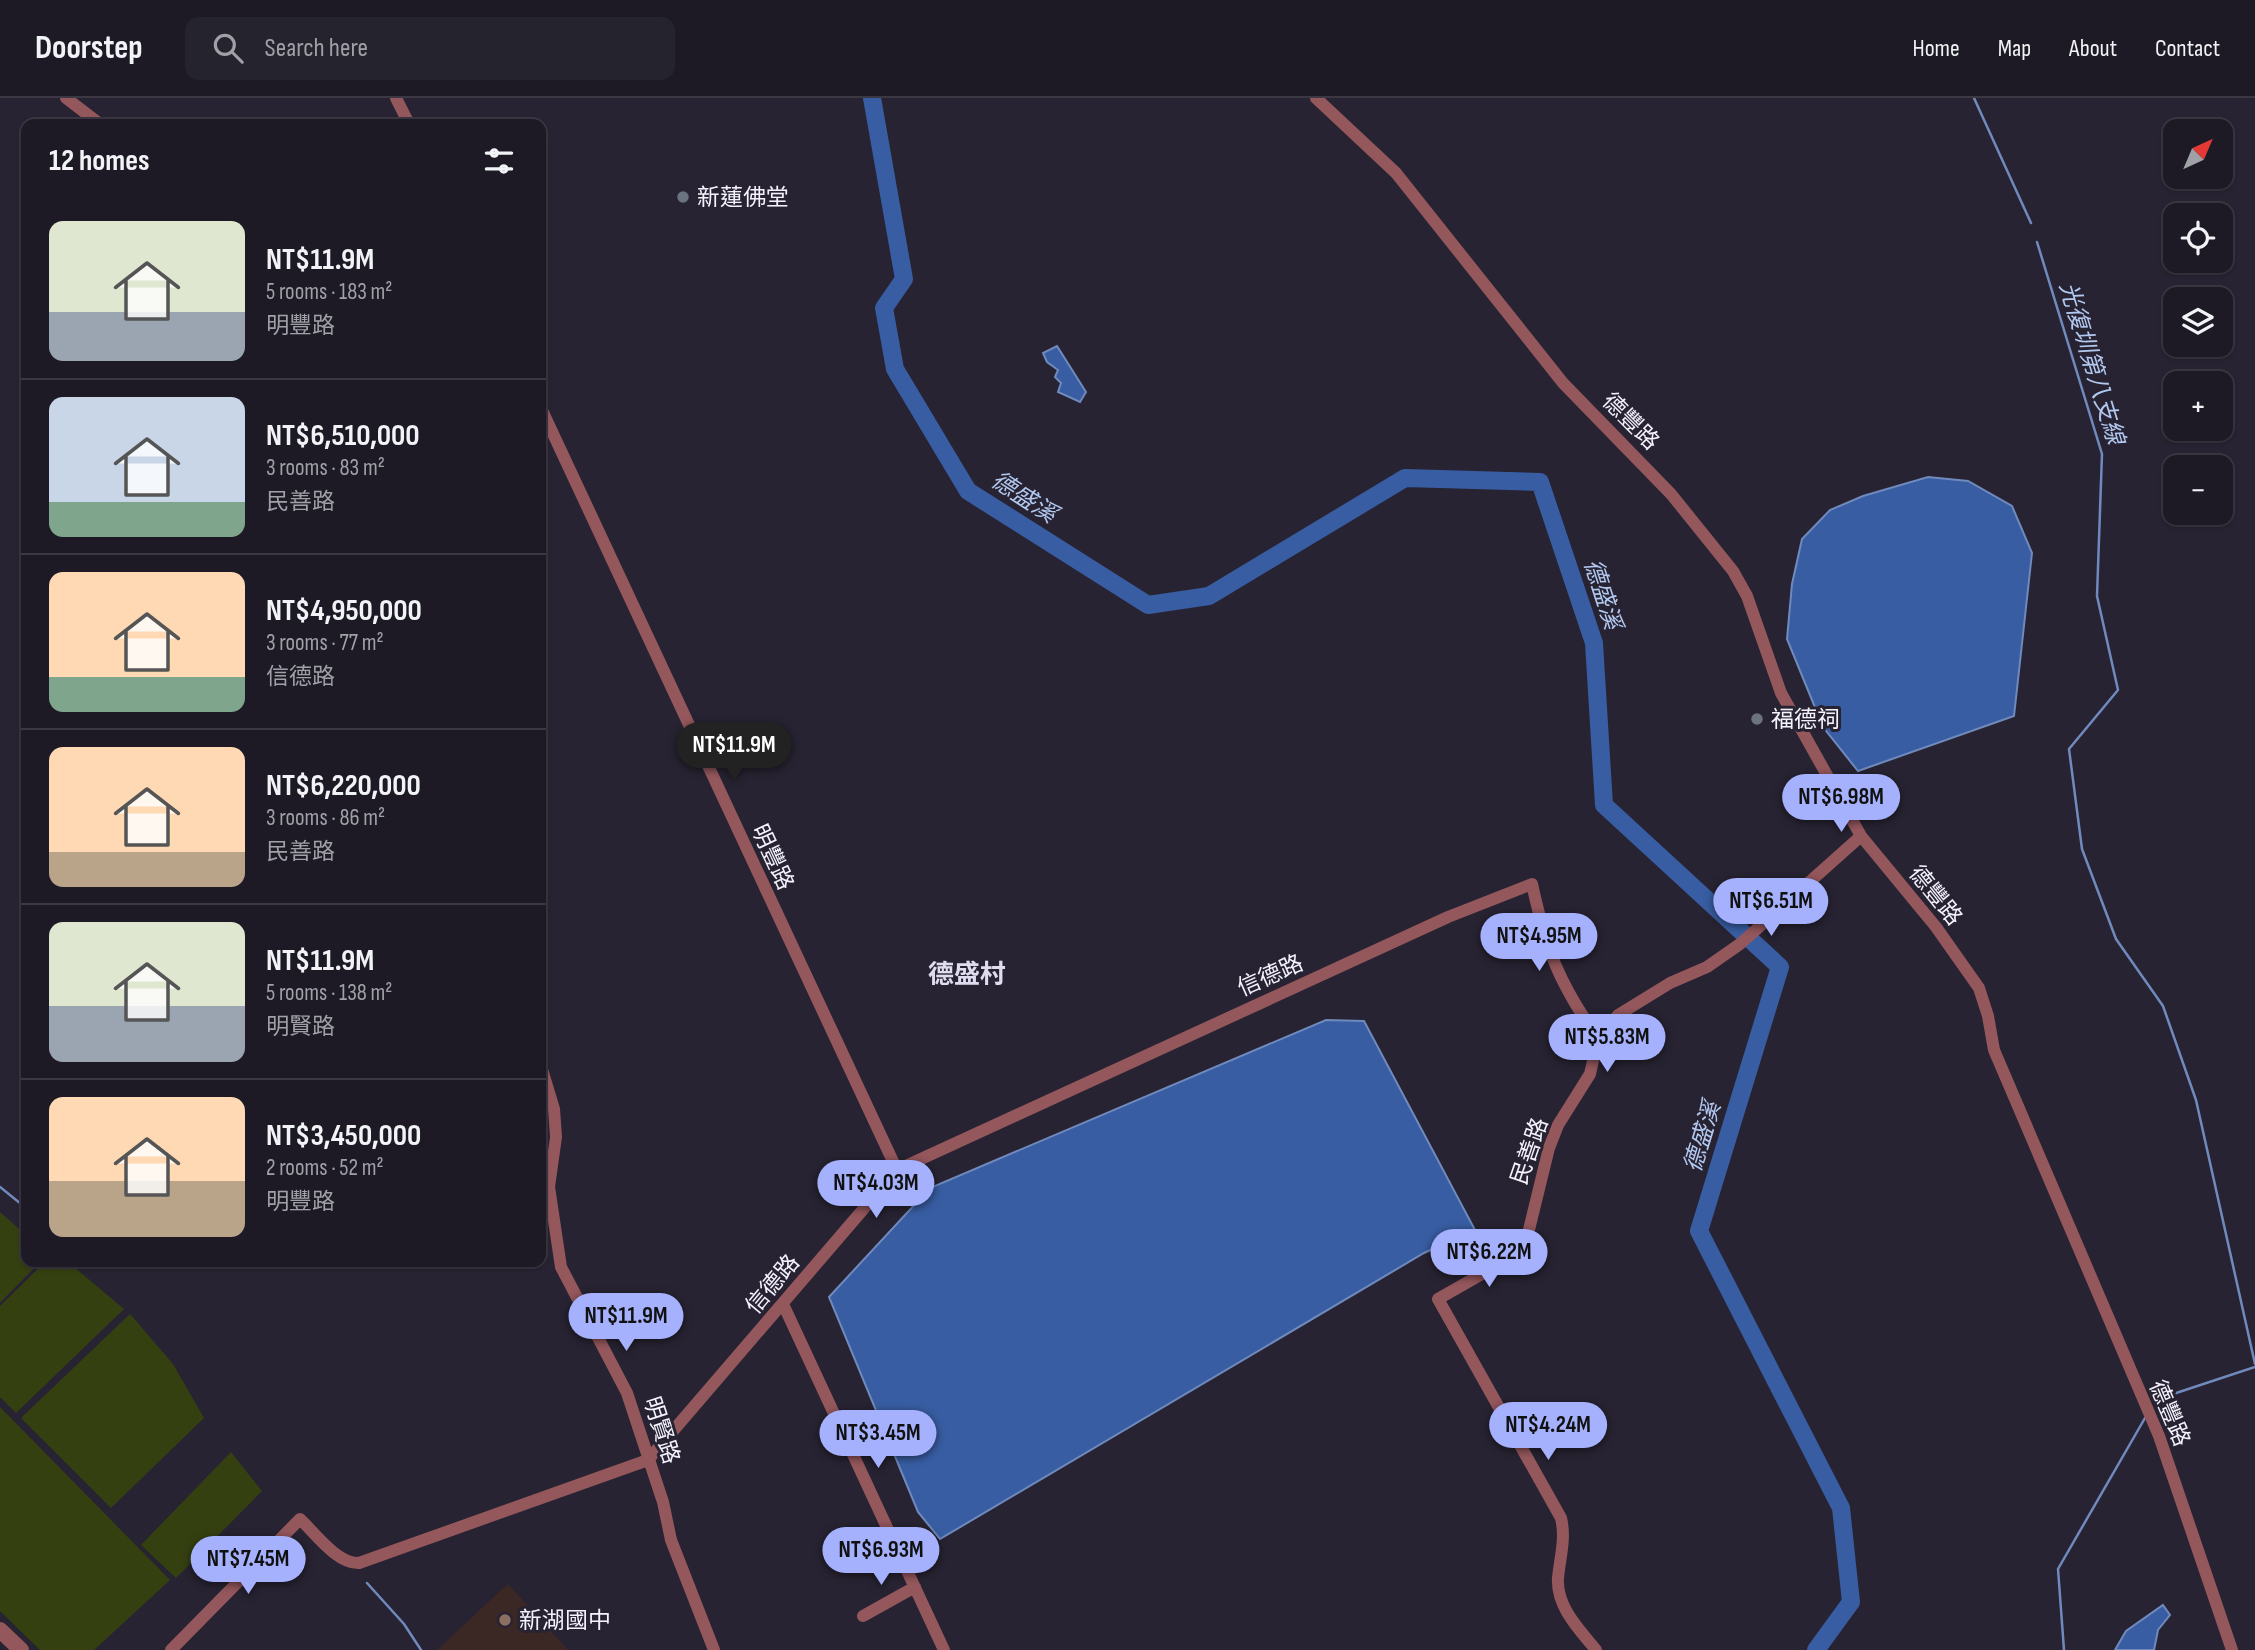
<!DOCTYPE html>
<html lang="en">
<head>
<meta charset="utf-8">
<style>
	body { margin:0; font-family:"Sofia Sans Condensed","Noto Sans TC",sans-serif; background:#25232e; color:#f1f3f6; height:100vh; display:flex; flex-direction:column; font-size:26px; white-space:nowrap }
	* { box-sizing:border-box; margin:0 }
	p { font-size:23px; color:#a0a1a7 }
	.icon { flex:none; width:38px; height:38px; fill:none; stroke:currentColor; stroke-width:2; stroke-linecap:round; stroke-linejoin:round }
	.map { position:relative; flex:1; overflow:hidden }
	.details { position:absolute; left:21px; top:21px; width:525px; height:1148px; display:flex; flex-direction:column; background:#1d1a26; border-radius:14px; box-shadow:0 2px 5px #0004,0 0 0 2px #3b3843 }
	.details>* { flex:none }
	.needle { width:46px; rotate:44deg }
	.tools { position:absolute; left:2163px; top:21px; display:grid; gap:14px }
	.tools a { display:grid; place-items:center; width:70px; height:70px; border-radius:14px; background:#1d1a26; box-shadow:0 2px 5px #0004,0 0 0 2px #3b3843; font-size:35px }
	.price { position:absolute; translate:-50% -60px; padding:0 16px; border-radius:24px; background:#a5b1fc; color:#111; font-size:23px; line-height:46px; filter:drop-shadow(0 2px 4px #0008) }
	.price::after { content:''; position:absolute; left:50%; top:42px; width:21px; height:16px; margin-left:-10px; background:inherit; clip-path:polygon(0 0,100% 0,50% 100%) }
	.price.selected { background:#222; color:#fff }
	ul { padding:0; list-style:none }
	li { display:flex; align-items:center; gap:21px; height:175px; padding:0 28px }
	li+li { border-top:2px solid #3b3843 }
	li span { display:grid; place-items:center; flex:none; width:196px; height:140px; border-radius:14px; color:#555 }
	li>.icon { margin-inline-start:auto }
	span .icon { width:84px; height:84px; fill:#fffc; stroke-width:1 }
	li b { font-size:30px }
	h2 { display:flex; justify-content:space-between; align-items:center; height:84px; padding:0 28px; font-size:30px }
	header { display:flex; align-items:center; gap:42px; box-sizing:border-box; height:98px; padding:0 35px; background:#1d1a26; border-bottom:2px solid #3b3843 }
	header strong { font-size:33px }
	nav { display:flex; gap:38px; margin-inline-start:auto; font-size:24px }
	.search { width:490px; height:63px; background:#25232e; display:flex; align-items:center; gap:18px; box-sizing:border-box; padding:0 24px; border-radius:14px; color:#a0a1a7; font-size:26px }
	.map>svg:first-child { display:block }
</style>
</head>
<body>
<header>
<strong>Doorstep</strong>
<div class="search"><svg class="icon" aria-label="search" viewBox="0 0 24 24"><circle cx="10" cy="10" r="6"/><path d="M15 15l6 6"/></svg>Search here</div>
<nav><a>Home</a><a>Map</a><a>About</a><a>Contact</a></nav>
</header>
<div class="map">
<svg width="2255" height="1552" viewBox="0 0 2255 1552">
	<rect width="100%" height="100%" fill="#272332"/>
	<path fill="#3b2824" d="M508,1486L568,1552H437L500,1493Z"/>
	<path fill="#354011" d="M0,1114L26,1137V1164H40L0,1205Z
		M45,1164H68L124,1211L16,1315L0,1299V1208Z
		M130,1216L173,1266L204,1320L111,1410L21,1320Z
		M0,1309L170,1482L94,1552H40L0,1513Z
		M231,1354L262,1393L176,1480L141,1447Z"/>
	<path fill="#385da2" stroke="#708abd" stroke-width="2" d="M1057,248L1086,294L1080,304L1058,294L1061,285L1055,279L1058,272L1047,264L1043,255Z
		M1928,379L1968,383L2012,408L2032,455L2014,618L1858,673L1823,629L1787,541L1792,486L1802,441L1830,412L1863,398Z
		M1326,922L1364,923L1475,1132L1424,1155L940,1441L918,1414L829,1199L930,1090Z
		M2163,1507L2170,1517L2158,1532L2154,1552H2115L2126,1533Z"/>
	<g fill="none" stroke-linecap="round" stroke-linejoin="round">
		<path stroke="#708abd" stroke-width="2.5" d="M1974,0L2031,125
			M2037,144L2102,356L2097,498L2118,592L2069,651L2082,751L2116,841L2163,908L2196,1002L2255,1266
			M0,1089L26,1110
			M2155,1302L2255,1269
			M367,1485L404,1526L421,1552
			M2064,1552L2058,1471L2145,1320"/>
		<path stroke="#385da2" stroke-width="18" d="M872,0L904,181L884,210L895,271L968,393L1148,507L1209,498L1405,380L1540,384L1594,545L1604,707L1780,869L1699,1133L1841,1410L1851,1504L1816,1552"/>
		<path stroke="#94575c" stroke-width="12" d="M66,0L100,26
			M396,0L409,26
			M1316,0L1396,75L1563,285L1671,396L1733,473L1747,498L1781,595L1861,738L1936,829L1979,890L1988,918L1994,952L2159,1338L2232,1552
			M541,310L897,1072
			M541,968L554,1011L556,1039L549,1089L561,1169L627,1295L663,1404L671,1442L714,1552
			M783,1206L944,1552
			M863,1518L915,1489
			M171,1552L300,1421C315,1435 337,1466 359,1465L648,1362L897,1072L1448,819L1532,786C1547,854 1558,883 1598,941
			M1596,1552C1580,1532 1556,1509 1558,1480C1560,1459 1566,1441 1561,1420L1438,1201L1524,1152L1549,1050L1558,1027L1590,976L1598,941L1618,917L1670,885L1707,869L1740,846L1861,738"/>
		<path stroke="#94575c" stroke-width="16" d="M0,1532L21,1552"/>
	</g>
	<g fill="#6b7280" stroke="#272332" stroke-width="2.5">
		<circle cx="683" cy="99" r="7"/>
		<circle cx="1757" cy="621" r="7"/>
	</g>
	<circle fill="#8d6e63" stroke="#272332" stroke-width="2.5" cx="505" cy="1522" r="7"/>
	<g text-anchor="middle" stroke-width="6" stroke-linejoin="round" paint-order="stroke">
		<g font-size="23" fill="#f4f2fc" stroke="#272332" text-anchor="start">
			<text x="697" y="107">新蓮佛堂</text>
			<text x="1771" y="629">福德祠</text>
			<text x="519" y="1530">新湖國中</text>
		</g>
		<g font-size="23" fill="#f4f2fc" stroke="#272332">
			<text transform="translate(1631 323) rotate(45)" y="8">德豐路</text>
			<text transform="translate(773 759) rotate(65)" y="8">明豐路</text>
			<text transform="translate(1936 797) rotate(51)" y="8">德豐路</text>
			<text transform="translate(1270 877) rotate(-24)" y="8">信德路</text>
			<text transform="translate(1529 1053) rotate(-71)" y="8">民善路</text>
			<text transform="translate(772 1186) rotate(-50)" y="8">信德路</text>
			<text transform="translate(2170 1315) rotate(67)" y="8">德豐路</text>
			<text transform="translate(662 1332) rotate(72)" y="8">明賢路</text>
		</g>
		<g font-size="24" font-style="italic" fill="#b2c8ef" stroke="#272332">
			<text transform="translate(2092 265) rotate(73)" y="8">光復圳第八支線</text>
			<text transform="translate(1024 399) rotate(33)" y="8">德盛溪</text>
			<text transform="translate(1603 496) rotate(72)" y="8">德盛溪</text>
			<text transform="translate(1702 1039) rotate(-73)" y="8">德盛溪</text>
		</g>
		<g font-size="26" font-weight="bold" fill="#e0dcf0" stroke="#272332">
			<text x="967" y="885">德盛村</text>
		</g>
	</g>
</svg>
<div class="tools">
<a><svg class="needle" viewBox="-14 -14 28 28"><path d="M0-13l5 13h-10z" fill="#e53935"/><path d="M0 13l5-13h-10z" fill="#a0a1a7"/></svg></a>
<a><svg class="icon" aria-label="locate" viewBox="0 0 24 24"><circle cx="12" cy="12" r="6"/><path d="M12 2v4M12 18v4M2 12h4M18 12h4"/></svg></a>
<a><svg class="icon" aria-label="layers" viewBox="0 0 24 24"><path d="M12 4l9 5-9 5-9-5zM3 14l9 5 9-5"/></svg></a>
<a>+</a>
<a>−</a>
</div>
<b class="price selected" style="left:734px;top:684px">NT$11.9M</b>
<b class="price" style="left:1841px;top:736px">NT$6.98M</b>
<b class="price" style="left:1771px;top:840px">NT$6.51M</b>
<b class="price" style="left:1539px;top:875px">NT$4.95M</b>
<b class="price" style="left:1607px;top:976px">NT$5.83M</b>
<b class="price" style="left:876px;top:1122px">NT$4.03M</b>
<b class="price" style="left:1489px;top:1191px">NT$6.22M</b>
<b class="price" style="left:626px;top:1255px">NT$11.9M</b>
<b class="price" style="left:1548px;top:1364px">NT$4.24M</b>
<b class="price" style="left:878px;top:1372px">NT$3.45M</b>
<b class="price" style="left:881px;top:1489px">NT$6.93M</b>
<b class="price" style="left:248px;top:1498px">NT$7.45M</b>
<section class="details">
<h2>12 homes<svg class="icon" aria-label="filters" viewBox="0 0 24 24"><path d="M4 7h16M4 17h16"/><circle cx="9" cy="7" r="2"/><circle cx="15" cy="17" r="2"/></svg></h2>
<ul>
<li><span style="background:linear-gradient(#dfe7d0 65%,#9aa5b1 0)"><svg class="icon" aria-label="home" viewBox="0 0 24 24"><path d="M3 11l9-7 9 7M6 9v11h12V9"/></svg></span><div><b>NT$11.9M</b><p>5 rooms · 183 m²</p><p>明豐路</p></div></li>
<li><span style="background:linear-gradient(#c9d6e8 75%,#7fa58c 0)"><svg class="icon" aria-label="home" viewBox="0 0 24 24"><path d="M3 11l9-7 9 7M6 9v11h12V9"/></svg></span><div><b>NT$6,510,000</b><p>3 rooms · 83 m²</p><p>民善路</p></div></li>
<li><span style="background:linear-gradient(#ffd9b3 75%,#7fa58c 0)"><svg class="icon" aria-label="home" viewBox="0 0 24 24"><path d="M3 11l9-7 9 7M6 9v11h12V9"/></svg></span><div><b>NT$4,950,000</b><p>3 rooms · 77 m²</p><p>信德路</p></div></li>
<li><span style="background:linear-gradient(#ffd9b3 75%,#b9a48a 0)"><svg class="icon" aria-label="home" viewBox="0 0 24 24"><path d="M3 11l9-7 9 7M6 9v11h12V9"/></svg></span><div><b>NT$6,220,000</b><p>3 rooms · 86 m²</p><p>民善路</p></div></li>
<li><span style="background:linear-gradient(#dfe7d0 60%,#9aa5b1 0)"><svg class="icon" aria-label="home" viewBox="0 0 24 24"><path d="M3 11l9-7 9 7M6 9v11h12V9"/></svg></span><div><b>NT$11.9M</b><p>5 rooms · 138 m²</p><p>明賢路</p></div></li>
<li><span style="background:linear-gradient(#ffd9b3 60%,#b9a48a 0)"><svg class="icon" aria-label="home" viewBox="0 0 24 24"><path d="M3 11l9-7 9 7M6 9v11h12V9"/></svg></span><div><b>NT$3,450,000</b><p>2 rooms · 52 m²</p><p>明豐路</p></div></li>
</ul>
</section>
</div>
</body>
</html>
